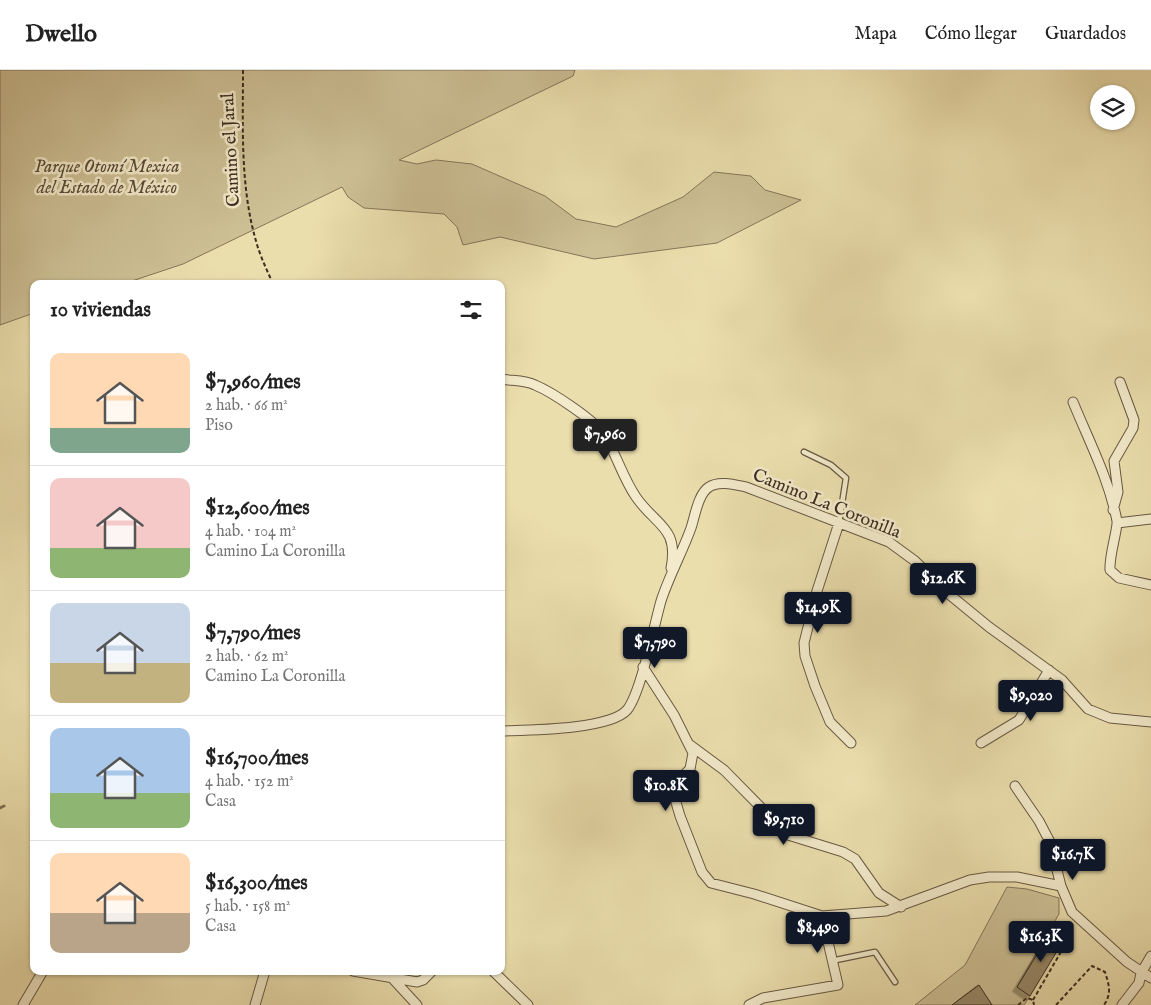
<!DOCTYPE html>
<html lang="es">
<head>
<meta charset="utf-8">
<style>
	body { margin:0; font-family:"IM FELL English",serif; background:#f2f2f2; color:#222; height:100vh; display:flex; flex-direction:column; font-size:19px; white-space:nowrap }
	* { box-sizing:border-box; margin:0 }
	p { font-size:16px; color:#767676 }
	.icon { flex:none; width:28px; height:28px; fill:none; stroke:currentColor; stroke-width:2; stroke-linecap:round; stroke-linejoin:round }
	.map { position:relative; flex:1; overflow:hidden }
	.details { position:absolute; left:30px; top:210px; width:475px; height:695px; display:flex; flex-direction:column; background:#fff; border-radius:10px; box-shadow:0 1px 4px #0004 }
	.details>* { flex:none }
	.buttons { position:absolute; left:1090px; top:15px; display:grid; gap:10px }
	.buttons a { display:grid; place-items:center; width:45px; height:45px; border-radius:50%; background:#fff; box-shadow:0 1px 4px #0004; font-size:25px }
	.price { position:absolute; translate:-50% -42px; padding:0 11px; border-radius:5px; background:#111827; color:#fff; font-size:16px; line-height:32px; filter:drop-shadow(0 1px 2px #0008) }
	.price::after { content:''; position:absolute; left:50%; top:30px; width:15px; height:11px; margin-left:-8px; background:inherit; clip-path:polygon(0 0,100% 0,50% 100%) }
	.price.current { background:#222; color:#fff }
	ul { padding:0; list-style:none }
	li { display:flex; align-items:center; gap:15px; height:125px; padding:0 20px }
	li+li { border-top:1px solid #e0e0e0 }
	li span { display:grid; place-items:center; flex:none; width:140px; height:100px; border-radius:10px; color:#555 }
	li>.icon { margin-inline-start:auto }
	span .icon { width:60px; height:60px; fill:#fffc; stroke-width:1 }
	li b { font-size:21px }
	h2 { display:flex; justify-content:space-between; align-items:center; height:60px; padding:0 20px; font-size:21px }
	header { display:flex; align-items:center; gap:30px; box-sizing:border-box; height:70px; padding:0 25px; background:#fff; border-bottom:1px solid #e0e0e0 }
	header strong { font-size:24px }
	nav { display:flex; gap:28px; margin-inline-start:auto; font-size:18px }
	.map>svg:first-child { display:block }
</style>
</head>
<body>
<header>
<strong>Dwello</strong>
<nav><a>Mapa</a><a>Cómo llegar</a><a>Guardados</a></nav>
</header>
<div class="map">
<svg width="1151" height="935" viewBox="0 0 1151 935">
	<defs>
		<filter id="shadow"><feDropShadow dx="-4.5" dy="4.5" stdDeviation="0" flood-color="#0004"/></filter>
	</defs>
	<rect width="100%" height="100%" fill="#ebdead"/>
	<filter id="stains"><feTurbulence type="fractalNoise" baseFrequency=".004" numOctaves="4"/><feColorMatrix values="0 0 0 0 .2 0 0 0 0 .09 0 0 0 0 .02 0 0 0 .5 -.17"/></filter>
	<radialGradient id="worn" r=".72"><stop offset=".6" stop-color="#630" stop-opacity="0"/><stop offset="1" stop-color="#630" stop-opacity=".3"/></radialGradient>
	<path fill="#cdc095" stroke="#85765a" d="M0,0H575L573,6L399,90L417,94L436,90L472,94L545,126L576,149L616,157L683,127L714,102L751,106L765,120L801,130L717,173L594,189L500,167L463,175L457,157L444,144L364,138L348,127L342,117L183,194L123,214H34V243L0,255Z
		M1007,817L1027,819L1059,828V844L1017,917L1030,926L1024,935H992L978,915L957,931L959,935H915L965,895Z"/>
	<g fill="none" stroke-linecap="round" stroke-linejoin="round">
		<path stroke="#827358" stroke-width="3" d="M0,738L4,736"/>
	</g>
	<path fill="#978969" stroke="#3d2d20" filter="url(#shadow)" d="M1052,860L1065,868L1030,926L1017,917Z
		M979,915L992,935H952Z"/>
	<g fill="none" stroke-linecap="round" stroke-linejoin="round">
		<g stroke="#685943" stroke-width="7">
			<path id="lane" d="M804,382L831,395L846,408L839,453
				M831,891L875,882L895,912"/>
		</g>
		<g stroke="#685943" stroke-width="11">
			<path id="street" d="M501,309C512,311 525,310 535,315C552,322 596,351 605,366C617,386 623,408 636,427C656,456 679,457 671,498
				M1073,332C1089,371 1109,409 1117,451C1118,459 1109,485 1110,500L1119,508L1151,515
				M1113,440L1118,422L1114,391L1133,358L1134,350L1120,312
				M839,453L817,521L804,573L805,586L815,616L830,652L851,673
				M1117,453L1151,449
				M643,597L674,645L693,683L690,699L675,714L673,722L680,746L702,802L711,813L754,824L822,846L886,841L970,810L989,807H1017L1061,816
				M501,661C528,660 609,660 627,640C641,623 654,555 661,531C669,506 682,483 691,458C695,446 698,424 709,417C719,410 736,415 746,417L889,472L915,491L950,525L989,557L1062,610L1088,639L1110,648L1151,652
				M981,673L1019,650L1049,600
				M690,675L724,700L788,765L843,782L855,789L879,823L901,837
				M1015,716L1039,751L1050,772L1061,816L1072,842L1127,892L1151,908
				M353,901L417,912L423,910L432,901
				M493,901L528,935
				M393,909L417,935
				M23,935L43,901
				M255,935L265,901
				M749,935L763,928L838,915L822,846
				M1122,935L1139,913L1141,903L1151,886"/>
		</g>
		<path stroke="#3d2d20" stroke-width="2" stroke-dasharray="4 2.5" stroke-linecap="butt" d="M243,0C243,57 240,116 256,171C260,186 267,200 273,214
			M1033,930L1069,868L1055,858
			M1018,935L1027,928L1033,930L1034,935
			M1056,935L1092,896L1105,902C1109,915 1112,923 1104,935"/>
		<use href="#lane" stroke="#f2eaca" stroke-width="4.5"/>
		<use href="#street" stroke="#f2eaca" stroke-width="9"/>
	</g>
	<g text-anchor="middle" stroke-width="5" stroke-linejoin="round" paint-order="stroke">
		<g font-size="18" fill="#3d2d20" stroke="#f2eaca">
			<text transform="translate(230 80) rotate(-93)" y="6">Camino el Jaral</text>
			<text transform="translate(827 433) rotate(22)" y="6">Camino La Coronilla</text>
		</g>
		<g font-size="18" font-style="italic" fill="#5a4a37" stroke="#f2eaca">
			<text x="107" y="102">Parque Otomí Mexica<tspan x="107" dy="21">del Estado de México</tspan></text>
		</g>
	</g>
	<rect width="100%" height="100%" filter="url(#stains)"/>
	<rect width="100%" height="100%" fill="url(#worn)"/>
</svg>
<div class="buttons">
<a><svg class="icon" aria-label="layers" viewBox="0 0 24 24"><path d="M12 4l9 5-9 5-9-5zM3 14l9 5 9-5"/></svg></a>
</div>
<b class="price current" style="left:605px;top:391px">$7,960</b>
<b class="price" style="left:943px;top:535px">$12.6K</b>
<b class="price" style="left:818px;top:564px">$14.9K</b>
<b class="price" style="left:655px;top:599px">$7,790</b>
<b class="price" style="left:1031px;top:652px">$9,020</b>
<b class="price" style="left:666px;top:742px">$10.8K</b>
<b class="price" style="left:784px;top:776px">$9,710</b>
<b class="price" style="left:1073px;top:811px">$16.7K</b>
<b class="price" style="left:818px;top:884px">$8,490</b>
<b class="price" style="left:1041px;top:893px">$16.3K</b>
<section class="details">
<h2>10 viviendas<svg class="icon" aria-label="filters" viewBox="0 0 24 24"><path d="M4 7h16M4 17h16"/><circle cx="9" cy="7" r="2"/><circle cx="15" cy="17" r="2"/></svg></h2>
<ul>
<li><span style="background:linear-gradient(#ffd9b3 75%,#7fa58c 0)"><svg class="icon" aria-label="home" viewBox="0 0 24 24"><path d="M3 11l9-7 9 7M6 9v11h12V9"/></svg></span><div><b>$7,960/mes</b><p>2 hab. · 66 m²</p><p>Piso</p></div></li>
<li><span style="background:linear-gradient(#f6c9c9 70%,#8fb573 0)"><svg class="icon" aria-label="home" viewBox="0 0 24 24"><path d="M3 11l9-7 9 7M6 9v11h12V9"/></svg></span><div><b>$12,600/mes</b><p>4 hab. · 104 m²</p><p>Camino La Coronilla</p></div></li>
<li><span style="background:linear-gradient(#c9d6e8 60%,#c2b280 0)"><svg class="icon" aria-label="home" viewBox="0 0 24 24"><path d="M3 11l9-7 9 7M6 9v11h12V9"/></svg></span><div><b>$7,790/mes</b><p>2 hab. · 62 m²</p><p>Camino La Coronilla</p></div></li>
<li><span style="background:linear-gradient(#a9c7e8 65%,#8fb573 0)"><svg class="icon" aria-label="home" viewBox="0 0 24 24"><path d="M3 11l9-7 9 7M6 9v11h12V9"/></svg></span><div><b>$16,700/mes</b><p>4 hab. · 152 m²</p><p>Casa</p></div></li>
<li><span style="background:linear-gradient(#ffd9b3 60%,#b9a48a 0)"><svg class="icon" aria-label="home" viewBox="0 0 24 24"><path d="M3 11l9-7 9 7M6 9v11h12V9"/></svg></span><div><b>$16,300/mes</b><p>5 hab. · 158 m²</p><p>Casa</p></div></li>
</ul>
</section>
</div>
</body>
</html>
